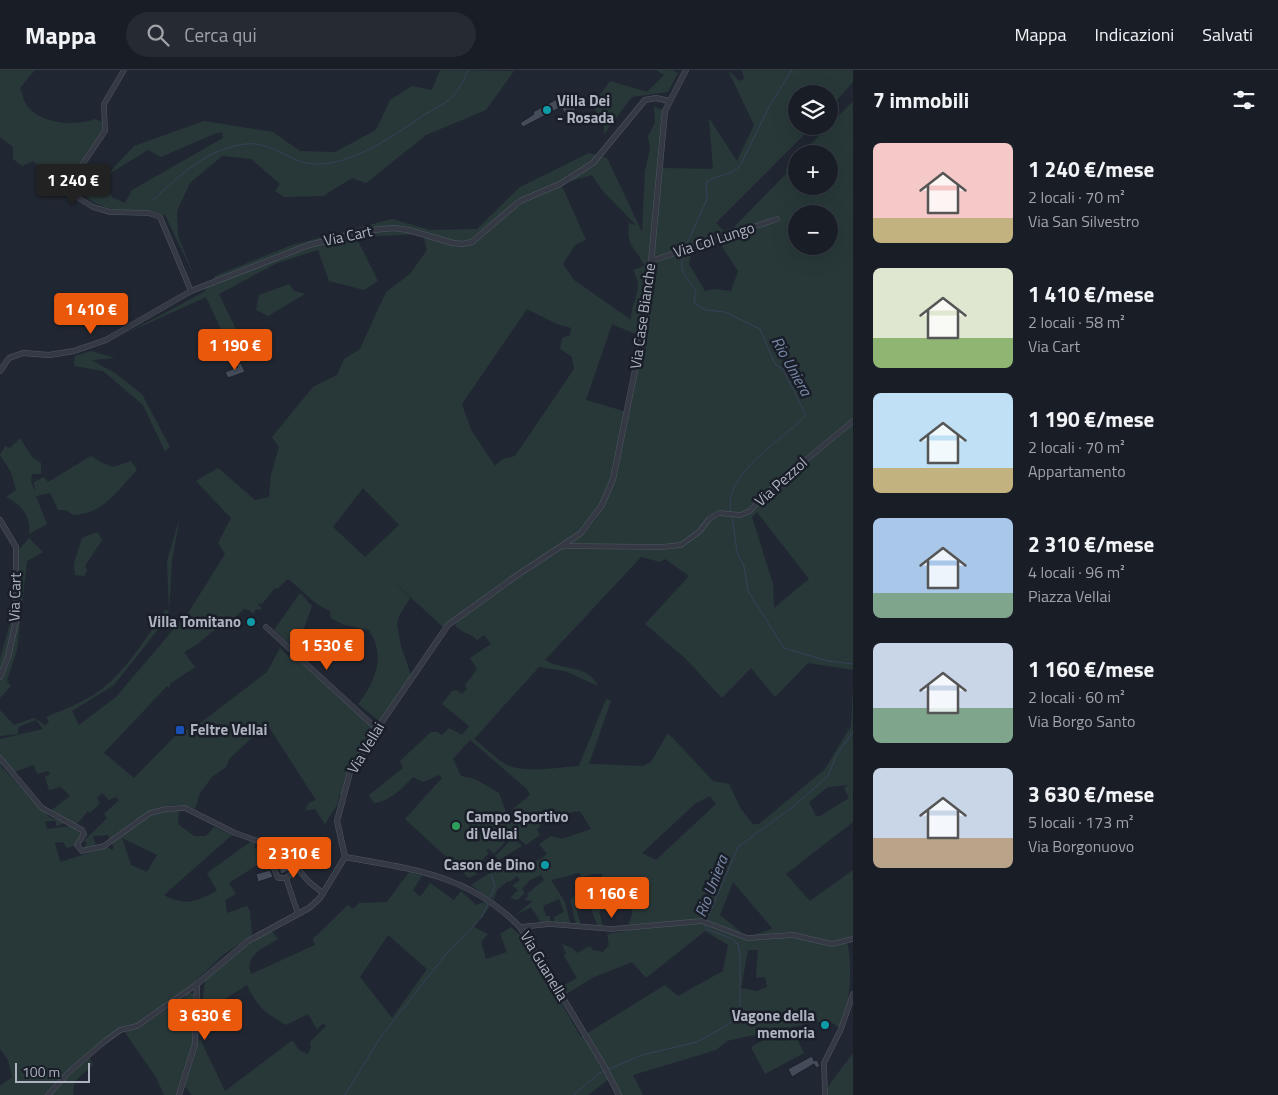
<!DOCTYPE html>
<html lang="it">
<head>
<meta charset="utf-8">
<style>
	body { margin:0; font-family:"Titillium Web",sans-serif; background:#262a32; color:#f1f3f6; height:100vh; display:flex; flex-direction:column; font-size:19px; white-space:nowrap }
	* { box-sizing:border-box; margin:0 }
	p { font-size:16px; color:#9fa2a7 }
	.icon { flex:none; width:28px; height:28px; fill:none; stroke:currentColor; stroke-width:2; stroke-linecap:round; stroke-linejoin:round }
	.map { position:relative; flex:1; overflow:hidden }
	.sheet { display:flex; flex-direction:column; background:#191d26; width:425px }
	.sheet>* { flex:none }
	.controls { position:absolute; left:788px; top:15px; display:grid; gap:10px }
	.controls a { display:grid; place-items:center; width:50px; height:50px; border-radius:50%; background:#191d26; box-shadow:0 5px 20px #0002,0 0 0 1px #373b43; font-size:25px }
	.scale { position:absolute; left:15px; bottom:12px; width:75px; box-sizing:border-box; padding-left:5px; border:2px solid #aeb3c1; border-top:0; font-size:14px; line-height:18px; white-space:nowrap; color:#aeb3c1; -webkit-text-stroke:4px #191e28; paint-order:stroke }
	.price { position:absolute; translate:-50% -42px; padding:0 11px; border-radius:5px; background:#ea580c; color:#fff; font-size:16px; line-height:32px; filter:drop-shadow(0 1px 2px #0008) }
	.price::after { content:''; position:absolute; left:50%; top:30px; width:15px; height:11px; margin-left:-8px; background:inherit; clip-path:polygon(0 0,100% 0,50% 100%) }
	.price.selected { background:#222; color:#fff }
	ul { padding:0; list-style:none }
	li { display:flex; align-items:center; gap:15px; height:125px; padding:0 20px }
	li span { display:grid; place-items:center; flex:none; width:140px; height:100px; border-radius:8px; color:#555 }
	li>.icon { margin-inline-start:auto }
	span .icon { width:60px; height:60px; fill:#fffc; stroke-width:1 }
	li b { font-size:21px }
	h2 { display:flex; justify-content:space-between; align-items:center; height:60px; padding:0 20px; font-size:21px }
	header { display:flex; align-items:center; gap:30px; box-sizing:border-box; height:70px; padding:0 25px; background:#191d26; border-bottom:1px solid #373b43 }
	header strong { font-size:24px }
	nav { display:flex; gap:28px; margin-inline-start:auto; font-size:18px }
	.search { width:350px; height:45px; background:#262a32; display:flex; align-items:center; gap:12px; box-sizing:border-box; padding:0 18px; border-radius:28px; color:#9fa2a7; font-size:19px }
	main { display:flex; flex:1; min-height:0 }
	.map>svg:first-child { display:block }
</style>
</head>
<body>
<header>
<strong>Mappa</strong>
<div class="search"><svg class="icon" aria-label="search" viewBox="0 0 24 24"><circle cx="10" cy="10" r="6"/><path d="M15 15l6 6"/></svg>Cerca qui</div>
<nav><a>Mappa</a><a>Indicazioni</a><a>Salvati</a></nav>
</header>
<main>
<div class="map">
<svg width="853" height="1025" viewBox="0 0 853 1025">
	<rect width="100%" height="100%" fill="#212732"/>
	<path fill="#283839" fill-rule="evenodd" d="M0,0H35L20,18C22,23 23,29 26,34C38,54 75,57 95,49L103,52V61L69,115L76,130L70,133L59,114L33,91L22,96L13,89V77L0,67Z
		M440,0L514,1L486,40L426,65L366,113L352,108L323,126L284,127L275,121L280,114L251,89L222,86L190,113L177,141L178,166L195,208L165,145C135,142 99,144 79,120L82,105L100,109L113,128L125,133L132,120L223,68L222,62L214,64L161,87L148,80L107,105L134,76L204,51L273,62L300,81L335,82L376,60L390,30L412,16L432,20Z
		M656,0H672L678,3L668,22L632,27L604,64V51L592,36L610,11L647,22L664,5Z
		M728,0L739,11L744,9L742,0H853V12L829,39V24H796V56H813L716,153L724,161L733,158L786,104V99L796,88V116H829V84H801L853,31V600L808,593L775,627L751,598L722,628L685,588L645,554L689,506L665,489L660,492L641,487L545,590C562,601 588,594 598,616L565,601L539,597L474,669C484,677 494,687 505,694C521,704 560,697 579,696L606,629L611,631L589,694L643,696L651,692L668,663L713,711L729,714L741,739L753,754H759L825,699L851,656L853,615V752L786,804L810,831L853,800V869L847,871C853,897 850,933 841,959L828,950L786,958L792,959L804,983L765,1004L751,977L786,958L727,971L716,980L633,1005L643,1025H620L609,1009L588,1025H192L185,1016L200,969L225,1021L290,972L293,971L299,980L308,984L311,977L310,972L326,956L323,953L317,959L308,944L286,955C263,940 260,941 247,915L201,944L205,910L253,870L272,861L278,869C263,878 244,885 251,904L315,875L313,869L348,835L353,839L359,833L387,832L409,802L422,806L413,820L420,827L430,813L454,830L461,821L476,835L484,832L490,836L474,857L488,864L481,872L486,889L507,882L500,864L511,857L523,868L581,967L665,915L678,926L723,901L728,875L705,861L646,908L632,892L592,908L565,925L560,917L577,908L564,886L566,884L562,874L572,878L577,883L590,876L593,880L603,882L609,875L607,864L627,861L632,844V833L599,841L603,857H598L587,829L575,833L581,856L576,854L570,830L580,819L585,818L587,821L602,817V804H592L582,807L579,803L551,810L565,832L570,853L555,854L554,847L564,842L559,829L543,836L546,846H550V854H542L531,837L514,846L533,831L524,830L528,826L527,824L544,810L541,805L530,810L522,819L525,823L517,830L510,828L518,820L512,816L520,810L517,806L510,812L508,811L497,820L493,831L491,826L489,828L471,815L514,788L521,797L541,789L547,784L539,774L551,766L562,769L591,759L580,741C566,743 546,747 537,760L540,765L526,775L514,764L512,767L522,776L499,790L495,786L509,772L502,767L506,771L494,784L488,778L486,781L489,783L474,798L477,804L469,808L405,749L442,708L439,705L423,712L413,707C402,718 391,731 374,733L369,725L403,698L400,691L431,662H437L442,665L449,658L462,665L469,656L442,634L452,621L457,620L462,624L467,619L465,615L477,599L470,588L491,574L484,565L477,570C470,563 462,563 455,556L460,547L578,468C588,459 599,449 602,435L581,463L444,558L382,501L422,539L410,528L399,546L397,554L401,576L411,605L379,651L358,634C376,611 386,586 369,560L344,555L331,548L330,541C314,535 302,519 288,509L277,519L275,518L262,534L259,533L258,535L262,538L259,540L256,539L253,544L249,540L244,539L229,553L227,550L196,575L184,582L195,597L171,613L169,618L167,616L104,683L134,708L179,662L195,657L267,602L280,578L290,588L292,585L374,658L359,682L342,724L339,725L338,733L325,754L315,739L305,740L309,733L316,730L267,654L230,688L226,697L212,707L200,723L195,739C162,726 136,749 110,769L108,765L93,766L96,776L82,780L87,773L84,771L107,748L104,744L119,730L116,727L109,730L102,723L97,728L100,733L90,743L88,741L76,755L49,742L70,726L61,717L49,720L45,707L50,704L48,701L37,704L34,695L12,703L1,690V696L49,747L65,753L56,756V751H45L47,759L71,756L83,765L74,776L67,778L63,772L55,773L60,792L108,777L111,780L114,778L112,774C134,753 149,742 179,739L178,754L194,766H206L214,757L232,765L164,825C185,837 197,831 217,821L207,803L253,770L256,772L254,778L268,783V788L229,813L236,824L225,830L227,843L247,836L250,841L252,865L223,885L186,920L135,956L131,955L137,959L185,927L187,921L194,924L192,974L176,1025H164L156,1007L124,961L89,987L93,995L74,1012L73,1025H0V1016L12,1007L8,990L0,979V669L43,659L36,650L18,657V664L0,666V640L14,655L34,648L45,655L49,652L46,647C68,638 92,629 110,612C132,592 149,563 166,539L169,542L167,491L180,447L172,490L169,543L167,548L114,615L72,641L79,655L116,627L190,540L225,484L218,473L231,448L196,411L218,398L255,430L269,427L271,405L279,377L272,367L313,317L337,305L344,289L360,279L386,222L410,204L427,180L423,164L375,166L358,171L378,211L364,220L329,211L318,180L277,193L219,224L242,272L230,278L206,227L127,263L204,222L215,206L292,175L392,149L430,160L477,159L520,117L589,83L607,88L642,162L645,101L650,79L648,66L655,53L654,37L665,41L660,98L713,99L709,48L737,91L754,55ZM592,105L602,120L636,155L629,153C626,178 636,176 644,196L633,200C645,221 631,229 631,250L574,210L563,194L575,175L586,170L561,114ZM796,144H829V176H796ZM717,169L738,201L731,221L714,219L705,221L689,194L693,177ZM527,239L557,254L571,258L570,265L562,268L560,279L572,287L574,299L515,386L503,389L495,396L471,360L462,334ZM612,254L642,267L627,342L586,330ZM363,418L399,455L365,487L333,457ZM757,442L809,509L774,538L773,514L752,447ZM470,670L527,719L530,725L514,738L510,752L499,723L475,709L461,706L453,689ZM848,715L844,718L849,728L820,746H816L809,732L828,717ZM710,726L716,734L656,790L642,783L696,733ZM122,768L157,785L147,802L131,795ZM733,812L772,858V859L747,867L720,845ZM388,865L427,899L392,948L360,907ZM748,880H758L756,908L765,907L767,917L757,921L741,918Z
		M289,214L294,221L305,224L268,246L256,240L259,225Z
		M91,281L115,288L91,290L115,303L142,324L170,377L165,381L143,335L103,301L74,296L75,286Z
		M20,368L32,387L41,393V404H32L31,411L35,422L34,412L44,407L48,412L91,386L100,392L113,397L131,391L137,400C117,421 103,444 73,445L66,440H58L50,423L36,426L47,454L29,464C32,447 21,434 6,427L16,420L11,402L0,385L5,376L10,378Z
		M98,462L102,470L85,496L87,501L84,506L75,505L74,494L82,468Z
		M29,468L43,482L27,491L17,580L7,611L11,616L0,628V589L13,543V487Z
		M300,523L312,536L296,580L274,560Z
		M853,983V1025H825C825,1018 847,992 853,983Z"/>
	<g fill="none" stroke-linecap="round" stroke-linejoin="round">
		<path stroke="#364158" stroke-width="1" d="M153,130C180,105 208,78 246,74C272,71 290,93 314,94C351,96 395,65 424,45C433,40 442,35 450,29C459,21 464,10 468,0
			M685,178L707,129L706,112C717,105 730,106 740,96L770,35L792,0
			M684,182C678,203 685,204 696,221L694,233L706,240L725,242L760,259L775,294L783,299L806,345C783,370 722,404 731,442
			M732,446L737,482L744,496L748,521L784,578L828,591L853,594
			M489,830L495,816L491,805
			M609,999L642,985L697,972L729,954L740,939V886L738,874L730,868L707,859L705,856L709,845L738,777L794,736L828,706L836,686L853,662
			M345,1025L380,968L446,884L482,847L488,834
			M574,1025L599,1003L605,1001"/>
	</g>
	<path fill="#444c5a" stroke="#1b202a" d="M566,24L581,50L572,55L561,37L523,57L520,53L534,44L533,42Z
		M241,293L245,302L228,308L225,302L238,297L237,295Z
		M280,785L290,800L281,804L277,790Z
		M270,800L273,807L258,812L256,804Z
		M812,986L814,991L817,990L820,996L816,998L814,994L792,1007L788,999Z"/>
	<g fill="none" stroke-linecap="round" stroke-linejoin="round">
		<g stroke="#515662" stroke-width="5.5">
			<path id="minor" d="M124,0L104,34L105,61L74,107L71,115L77,127L93,137L110,142L148,143L160,147L191,221
				M651,191L777,149
				M562,476L662,477L681,475L700,461L709,449L719,443L740,445L750,441L765,424L853,351
				M266,557L377,659
				M0,688L42,738L82,760L84,764L77,775L82,781L104,776L150,743L166,739L185,738L235,763L281,779
				M281,779L309,812L323,823
				M281,779L273,785L272,794L278,808H286
				M286,808L298,844
				M286,808L298,799
				M520,857L550,854L612,859L702,851L747,868L793,865L832,874L853,869
				M48,1025L69,1002L105,971L120,960L137,956L197,914
				M825,1025L824,993L841,959L853,924"/>
		</g>
		<g stroke="#515662" stroke-width="6">
			<path id="tertiary" d="M0,301L9,288L23,283L49,285L74,281L106,270L191,221L309,175L372,160L394,158L408,160L453,173L462,174L472,172L520,131L560,114L593,93L645,30L656,28L669,31
				M0,450L16,477V551L8,587L0,607
				M345,787C413,799 469,805 520,857L604,996L619,1025
				M179,1025L195,974L197,914L248,871L309,838L320,828L345,787L337,751L350,702L377,659L448,555L516,506L581,463L602,435L613,409L646,246L665,41L686,0"/>
		</g>
		<use href="#minor" stroke="#343943" stroke-width="4.5"/>
		<use href="#tertiary" stroke="#343943" stroke-width="5"/>
	</g>
	<g fill="#0f9aa8" stroke="#191e28" stroke-width="2">
		<circle cx="547" cy="40" r="5"/>
		<circle cx="251" cy="552" r="5"/>
		<circle cx="545" cy="795" r="5"/>
		<circle cx="825" cy="955" r="5"/>
	</g>
	<rect fill="#1a4fb4" stroke="#191e28" stroke-width="2" x="175" y="655" width="10" height="10" rx="2.5"/>
	<circle fill="#2e9e5b" stroke="#191e28" stroke-width="2" cx="456" cy="756" r="5"/>
	<g text-anchor="middle" stroke-width="5" stroke-linejoin="round" paint-order="stroke">
		<g font-size="15" font-weight="bold" fill="#aeb3c1" stroke="#191e28" text-anchor="start">
			<text x="557" y="36">Villa Dei<tspan x="557" dy="17">- Rosada</tspan></text>
			<text x="241" y="557" text-anchor="end">Villa Tomitano</text>
			<text x="190" y="665">Feltre Vellai</text>
			<text x="466" y="752">Campo Sportivo<tspan x="466" dy="17">di Vellai</tspan></text>
			<text x="535" y="800" text-anchor="end">Cason de Dino</text>
			<text x="815" y="951" text-anchor="end">Vagone della<tspan x="815" dy="17">memoria</tspan></text>
		</g>
		<g font-size="15" fill="#aeb3c1" stroke="#191e28">
			<text transform="translate(348 166) rotate(-12)" y="5">Via Cart</text>
			<text transform="translate(714 170) rotate(-18)" y="5">Via Col Lungo</text>
			<text transform="translate(643 246) rotate(-82)" y="5">Via Case Bianche</text>
			<text transform="translate(781 412) rotate(-42)" y="5">Via Pezzol</text>
			<text transform="translate(15 527) rotate(-88)" y="5">Via Cart</text>
			<text transform="translate(366 678) rotate(-59)" y="5">Via Vellai</text>
			<text transform="translate(544 896) rotate(59)" y="5">Via Guanella</text>
		</g>
		<g font-size="16" font-style="italic" fill="#7988a6" stroke="#191e28">
			<text transform="translate(792 296) rotate(61)" y="6">Rio Uniera</text>
			<text transform="translate(711 816) rotate(-69)" y="6">Rio Uniera</text>
		</g>
	</g>
</svg>
<div class="controls">
<a><svg class="icon" aria-label="layers" viewBox="0 0 24 24"><path d="M12 4l9 5-9 5-9-5zM3 14l9 5 9-5"/></svg></a>
<a>+</a>
<a>−</a>
</div>
<div class="scale">100 m</div>
<b class="price selected" style="left:73px;top:136px">1 240 €</b>
<b class="price" style="left:91px;top:265px">1 410 €</b>
<b class="price" style="left:235px;top:301px">1 190 €</b>
<b class="price" style="left:327px;top:601px">1 530 €</b>
<b class="price" style="left:294px;top:809px">2 310 €</b>
<b class="price" style="left:612px;top:849px">1 160 €</b>
<b class="price" style="left:205px;top:971px">3 630 €</b>
</div>
<section class="sheet">
<h2>7 immobili<svg class="icon" aria-label="filters" viewBox="0 0 24 24"><path d="M4 7h16M4 17h16"/><circle cx="9" cy="7" r="2"/><circle cx="15" cy="17" r="2"/></svg></h2>
<ul>
<li><span style="background:linear-gradient(#f6c9c9 75%,#c2b280 0)"><svg class="icon" aria-label="home" viewBox="0 0 24 24"><path d="M3 11l9-7 9 7M6 9v11h12V9"/></svg></span><div><b>1 240 €/mese</b><p>2 locali · 70 m²</p><p>Via San Silvestro</p></div></li>
<li><span style="background:linear-gradient(#dfe7d0 70%,#8fb573 0)"><svg class="icon" aria-label="home" viewBox="0 0 24 24"><path d="M3 11l9-7 9 7M6 9v11h12V9"/></svg></span><div><b>1 410 €/mese</b><p>2 locali · 58 m²</p><p>Via Cart</p></div></li>
<li><span style="background:linear-gradient(#bfe0f5 75%,#c2b280 0)"><svg class="icon" aria-label="home" viewBox="0 0 24 24"><path d="M3 11l9-7 9 7M6 9v11h12V9"/></svg></span><div><b>1 190 €/mese</b><p>2 locali · 70 m²</p><p>Appartamento</p></div></li>
<li><span style="background:linear-gradient(#a9c7e8 75%,#7fa58c 0)"><svg class="icon" aria-label="home" viewBox="0 0 24 24"><path d="M3 11l9-7 9 7M6 9v11h12V9"/></svg></span><div><b>2 310 €/mese</b><p>4 locali · 96 m²</p><p>Piazza Vellai</p></div></li>
<li><span style="background:linear-gradient(#c9d6e8 65%,#7fa58c 0)"><svg class="icon" aria-label="home" viewBox="0 0 24 24"><path d="M3 11l9-7 9 7M6 9v11h12V9"/></svg></span><div><b>1 160 €/mese</b><p>2 locali · 60 m²</p><p>Via Borgo Santo</p></div></li>
<li><span style="background:linear-gradient(#c9d6e8 70%,#b9a48a 0)"><svg class="icon" aria-label="home" viewBox="0 0 24 24"><path d="M3 11l9-7 9 7M6 9v11h12V9"/></svg></span><div><b>3 630 €/mese</b><p>5 locali · 173 m²</p><p>Via Borgonuovo</p></div></li>
</ul>
</section>
</main>
</body>
</html>
